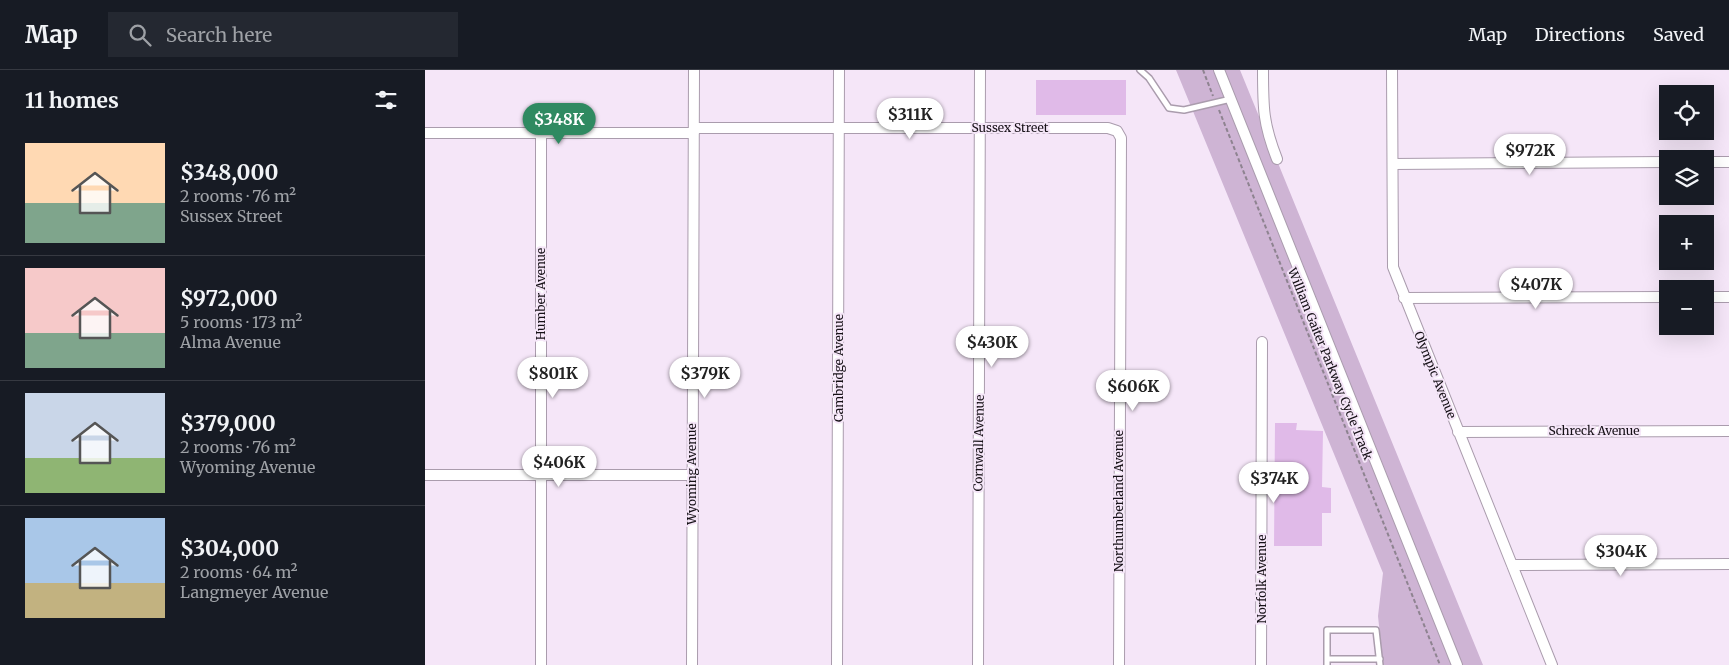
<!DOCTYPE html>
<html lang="en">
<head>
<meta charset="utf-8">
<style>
	body { margin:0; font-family:Merriweather,serif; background:#242831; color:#f1f3f6; height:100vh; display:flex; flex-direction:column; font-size:19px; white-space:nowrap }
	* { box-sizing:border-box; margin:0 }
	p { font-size:16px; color:#9ea1a6 }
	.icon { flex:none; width:28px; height:28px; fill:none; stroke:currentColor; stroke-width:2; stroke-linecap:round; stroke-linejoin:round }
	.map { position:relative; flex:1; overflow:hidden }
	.panel { display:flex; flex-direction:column; background:#171b24; width:425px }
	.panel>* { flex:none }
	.controls { position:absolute; left:1234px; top:15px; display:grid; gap:10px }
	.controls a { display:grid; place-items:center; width:55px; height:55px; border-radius:0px; background:#171b24; box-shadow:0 5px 20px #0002; font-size:25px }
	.price { position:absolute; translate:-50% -42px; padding:0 11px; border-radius:18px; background:#fff; color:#222; font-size:16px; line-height:32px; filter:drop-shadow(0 1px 2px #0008) }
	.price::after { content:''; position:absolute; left:50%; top:30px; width:15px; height:11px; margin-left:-8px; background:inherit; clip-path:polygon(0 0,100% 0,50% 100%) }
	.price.on { background:#2f8a61; color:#fff }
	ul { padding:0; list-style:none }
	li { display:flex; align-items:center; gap:15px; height:125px; padding:0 25px }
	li+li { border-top:1px solid #363941 }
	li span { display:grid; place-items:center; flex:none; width:140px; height:100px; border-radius:0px; color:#555 }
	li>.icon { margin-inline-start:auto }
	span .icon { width:60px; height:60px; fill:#fffc; stroke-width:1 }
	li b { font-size:21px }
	h2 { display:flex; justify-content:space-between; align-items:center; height:60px; padding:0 25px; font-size:21px }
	header { display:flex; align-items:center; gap:30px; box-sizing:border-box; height:70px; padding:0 25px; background:#171b24; border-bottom:1px solid #363941 }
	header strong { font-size:24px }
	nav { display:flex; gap:28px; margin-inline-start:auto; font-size:18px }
	.search { width:350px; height:45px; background:#242831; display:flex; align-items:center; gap:12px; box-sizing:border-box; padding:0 18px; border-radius:0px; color:#9ea1a6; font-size:19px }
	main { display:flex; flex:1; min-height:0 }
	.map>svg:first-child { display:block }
</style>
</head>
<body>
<header>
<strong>Map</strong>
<div class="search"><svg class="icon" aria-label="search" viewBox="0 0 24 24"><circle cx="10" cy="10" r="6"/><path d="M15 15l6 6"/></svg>Search here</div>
<nav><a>Map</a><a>Directions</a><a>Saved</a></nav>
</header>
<main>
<section class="panel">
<h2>11 homes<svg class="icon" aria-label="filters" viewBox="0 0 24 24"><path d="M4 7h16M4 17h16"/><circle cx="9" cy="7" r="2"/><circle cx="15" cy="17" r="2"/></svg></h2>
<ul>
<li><span style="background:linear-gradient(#ffd9b3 60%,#7fa58c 0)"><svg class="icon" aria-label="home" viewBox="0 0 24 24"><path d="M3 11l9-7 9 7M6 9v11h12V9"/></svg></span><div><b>$348,000</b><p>2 rooms · 76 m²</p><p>Sussex Street</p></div></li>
<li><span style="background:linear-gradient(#f6c9c9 65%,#7fa58c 0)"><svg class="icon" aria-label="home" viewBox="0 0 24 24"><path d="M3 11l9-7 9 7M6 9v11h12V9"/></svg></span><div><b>$972,000</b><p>5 rooms · 173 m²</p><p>Alma Avenue</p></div></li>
<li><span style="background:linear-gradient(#c9d6e8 65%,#8fb573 0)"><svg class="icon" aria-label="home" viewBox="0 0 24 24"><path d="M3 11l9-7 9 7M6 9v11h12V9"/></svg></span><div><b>$379,000</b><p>2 rooms · 76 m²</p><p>Wyoming Avenue</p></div></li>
<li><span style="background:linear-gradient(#a9c7e8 65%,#c2b280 0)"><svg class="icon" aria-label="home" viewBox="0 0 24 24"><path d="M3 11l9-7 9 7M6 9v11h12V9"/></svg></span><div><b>$304,000</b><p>2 rooms · 64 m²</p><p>Langmeyer Avenue</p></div></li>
</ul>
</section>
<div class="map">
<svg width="1304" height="595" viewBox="0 0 1304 595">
	<rect width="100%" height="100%" fill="#f5e6f8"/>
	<path fill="#ceb4d4" d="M751,0H815L1058,595H958L953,546L958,503Z"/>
	<path fill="#e0bae8" d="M611,10H701V45H611Z
		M850,353H872L871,360L898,361L897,417L906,418V443H897V476H849Z"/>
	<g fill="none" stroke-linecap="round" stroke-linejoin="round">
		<g stroke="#aa9cad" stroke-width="8">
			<path id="service" d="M715,0L724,8L744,38L759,40L806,29
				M902,589H955
				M902,595V560H951L955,595"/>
		</g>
		<g stroke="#aa9cad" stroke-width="12">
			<path id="minor" d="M794,0L1032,595
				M838,0C838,38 838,53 852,89
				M967,0L968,197L1127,595
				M269,58H683L692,61L696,68L694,595
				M0,63H269
				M1280,92H1304
				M968,94L1242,92
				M1280,227H1304
				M979,228L1242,227
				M1033,362L1304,361
				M0,405H267
				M1087,495L1304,494
				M116,595V63
				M267,595L269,0
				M412,595L414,0
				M553,595L555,0
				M836,595L837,272"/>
		</g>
		<path stroke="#8e8390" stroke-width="2" stroke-dasharray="4 2.5" stroke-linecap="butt" d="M778,0L788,26
			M794,40L1015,595"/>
		<use href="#service" stroke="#fff" stroke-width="5"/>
		<use href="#minor" stroke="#fff" stroke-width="10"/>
	</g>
	<g text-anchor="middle" stroke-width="4" stroke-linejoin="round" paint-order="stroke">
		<g font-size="12" fill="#151016" stroke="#f5e6f8">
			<text x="585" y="62">Sussex Street</text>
			<text transform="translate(116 224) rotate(-90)" y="4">Humber Avenue</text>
			<text transform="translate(905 294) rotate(68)" y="4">William Gaiter Parkway Cycle Track</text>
			<text transform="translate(414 298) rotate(-90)" y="4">Cambridge Avenue</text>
			<text transform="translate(1010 305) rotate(68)" y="4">Olympic Avenue</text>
			<text x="1169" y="365">Schreck Avenue</text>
			<text transform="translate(554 373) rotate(-89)" y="4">Cornwall Avenue</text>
			<text transform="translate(267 404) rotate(-90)" y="4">Wyoming Avenue</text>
			<text transform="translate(694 431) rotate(-90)" y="4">Northumberland Avenue</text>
			<text transform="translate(837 509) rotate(-90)" y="4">Norfolk Avenue</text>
		</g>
	</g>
</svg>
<div class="controls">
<a><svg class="icon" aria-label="locate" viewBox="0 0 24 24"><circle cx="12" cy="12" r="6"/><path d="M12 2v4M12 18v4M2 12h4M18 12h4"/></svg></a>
<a><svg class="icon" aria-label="layers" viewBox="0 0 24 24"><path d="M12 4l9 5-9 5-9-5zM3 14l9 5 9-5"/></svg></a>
<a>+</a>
<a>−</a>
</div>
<b class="price" style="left:485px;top:70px">$311K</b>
<b class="price on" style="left:134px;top:75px">$348K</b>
<b class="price" style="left:1105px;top:106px">$972K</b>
<b class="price" style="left:1111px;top:240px">$407K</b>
<b class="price" style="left:567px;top:298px">$430K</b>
<b class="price" style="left:128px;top:329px">$801K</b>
<b class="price" style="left:280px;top:329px">$379K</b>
<b class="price" style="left:708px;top:342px">$606K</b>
<b class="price" style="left:134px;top:418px">$406K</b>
<b class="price" style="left:849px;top:434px">$374K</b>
<b class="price" style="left:1196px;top:507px">$304K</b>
</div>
</main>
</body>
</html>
